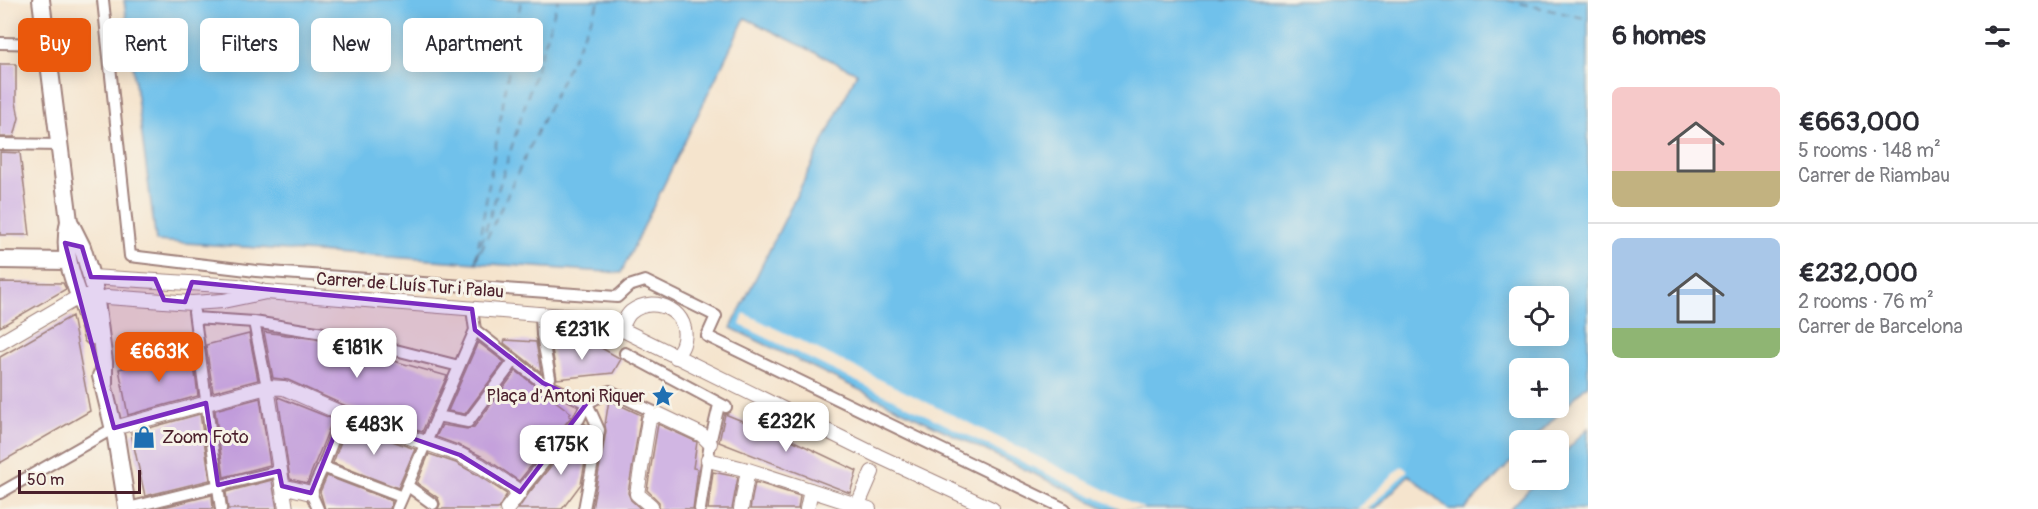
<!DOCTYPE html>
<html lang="en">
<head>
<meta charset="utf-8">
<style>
	body { margin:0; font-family:Pangolin,sans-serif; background:#f2f2f3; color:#2b2b33; height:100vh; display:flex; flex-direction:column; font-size:22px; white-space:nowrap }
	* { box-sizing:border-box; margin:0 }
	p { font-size:20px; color:#7c7c81 }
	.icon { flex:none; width:33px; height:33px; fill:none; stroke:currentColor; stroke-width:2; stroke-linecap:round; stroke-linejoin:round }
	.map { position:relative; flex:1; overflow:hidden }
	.panel { display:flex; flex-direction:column; background:#fff; width:450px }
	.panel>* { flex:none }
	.top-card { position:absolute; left:18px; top:18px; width:570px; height:54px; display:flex; gap:12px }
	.controls { position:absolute; left:1509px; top:286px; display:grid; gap:12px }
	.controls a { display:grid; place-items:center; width:60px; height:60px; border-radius:9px; background:#fff; box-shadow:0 3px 15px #0003; font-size:30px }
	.scale { position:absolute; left:18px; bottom:15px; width:123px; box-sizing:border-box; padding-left:6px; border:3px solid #4a1f2b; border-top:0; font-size:16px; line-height:21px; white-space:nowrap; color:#4a1f2b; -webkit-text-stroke:4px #f7f3e8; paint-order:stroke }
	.price { position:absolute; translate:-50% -51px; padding:0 14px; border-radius:12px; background:#fff; color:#222; font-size:20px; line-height:39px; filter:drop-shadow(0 2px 3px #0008) }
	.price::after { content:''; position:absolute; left:50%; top:36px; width:18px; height:14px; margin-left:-9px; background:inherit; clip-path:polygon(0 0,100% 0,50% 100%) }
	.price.selected { background:#ea580c; color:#fff }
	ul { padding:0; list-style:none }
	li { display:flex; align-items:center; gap:18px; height:150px; padding:0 24px }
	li+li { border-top:2px solid #e1e1e2 }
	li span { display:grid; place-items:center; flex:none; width:168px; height:120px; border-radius:9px; color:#555 }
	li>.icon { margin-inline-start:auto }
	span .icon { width:72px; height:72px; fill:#fffc; stroke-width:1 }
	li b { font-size:26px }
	h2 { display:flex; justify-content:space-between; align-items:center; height:72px; padding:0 24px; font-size:26px }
	.pill { padding:0 21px; border-radius:9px; background:#fff; box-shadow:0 3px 15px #0003; font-size:21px; line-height:54px }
	.pill.selected { background:#ea580c; color:#fff }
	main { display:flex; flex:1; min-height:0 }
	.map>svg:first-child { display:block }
</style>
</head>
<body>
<main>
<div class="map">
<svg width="1588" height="509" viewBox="0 0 1588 509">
	<rect width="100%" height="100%" fill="#f7f3e8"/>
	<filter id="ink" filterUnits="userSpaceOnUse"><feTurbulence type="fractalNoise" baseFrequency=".0167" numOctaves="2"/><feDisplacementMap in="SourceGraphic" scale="12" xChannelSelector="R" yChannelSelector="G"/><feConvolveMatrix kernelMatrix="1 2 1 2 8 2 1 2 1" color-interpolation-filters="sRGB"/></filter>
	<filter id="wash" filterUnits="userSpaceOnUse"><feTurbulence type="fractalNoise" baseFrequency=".008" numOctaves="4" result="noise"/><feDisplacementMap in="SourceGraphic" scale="24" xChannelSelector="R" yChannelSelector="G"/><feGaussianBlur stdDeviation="1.35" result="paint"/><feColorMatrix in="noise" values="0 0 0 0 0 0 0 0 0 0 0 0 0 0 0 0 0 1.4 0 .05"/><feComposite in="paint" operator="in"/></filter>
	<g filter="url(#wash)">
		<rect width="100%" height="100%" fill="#f5e4cd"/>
		<path fill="#70c1eb" stroke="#5d708b" stroke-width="1.5" fill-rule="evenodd" d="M124,0H1588V384L1532,441H1520L1519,454L1465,509H1449L1409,475L1375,509H1107L731,328L857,73L745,18L621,273L156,241ZM1520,297H1558V336H1520ZM1520,369H1558V408H1520Z
			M1588,428V509H1510L1538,480H1558L1559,458Z"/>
		<path fill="#f5e4cd" d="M744,313L1145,509H1120L740,325Z
			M1402,466L1408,470L1368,509H1357Z"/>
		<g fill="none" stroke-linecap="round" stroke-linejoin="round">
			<path stroke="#555065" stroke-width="1.5" stroke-dasharray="8 6" stroke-linecap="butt" d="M1507,0L1588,19
				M477,257L558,0
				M476,259L521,0
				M475,263L600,0"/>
		</g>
		<g id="blocks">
			<path fill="#d1b6e3" d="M0,64H16V102L19,118L14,137H0Z
				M0,152L20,153L30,235H0Z
				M0,282L63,283L66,289L0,327Z
				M72,316L90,411L0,463V357Z
				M264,332L316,339L447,376L422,432L346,406L288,380L273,378Z
				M249,334L258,380L213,392L206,345Z
				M505,340L536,342L541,372L504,343Z
				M478,342L504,362L465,414L448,411Z
				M551,343L598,346L621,359L613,373L557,379Z
				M192,351L198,396L128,415L119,369Z
				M516,371L571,413L569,416L571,417L519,481L485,458L463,447L436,437L442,425L467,429L474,427Z
				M278,397L333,419L307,483L290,479Z
				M260,398L270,465L224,477L215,410Z
				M609,400L641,415L628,493L631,500L641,509H592L606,431L605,425Z
				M200,414L210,480L145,496L131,433Z
				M725,414L757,427L758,424L857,471L850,493L719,442Z
				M585,424L589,426L591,431L581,484L566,504L562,509H518L529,493Z
				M658,424L697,442L693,468L698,469L693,509H659V502L647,490Z
				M347,425L415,449L398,488L333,463Z
				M429,454L456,463L476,474L507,494L498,509H438L440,504L438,498L417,483Z
				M713,472L738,477L732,509H708Z
				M327,476L392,501L390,509H325L320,492Z
				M272,480L277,509H228L226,492Z
				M755,482L800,496L798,509H750Z
				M212,495L213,509H156Z"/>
		</g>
	</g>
	<g filter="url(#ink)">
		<use href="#blocks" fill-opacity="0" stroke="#a0827c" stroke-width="1.5"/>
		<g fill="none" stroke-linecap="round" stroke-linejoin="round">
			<g stroke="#a0827c" stroke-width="14">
				<path id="pedestrian" d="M103,0L130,256L256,271L617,297L629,286L645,281L716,316L707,336L1065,509
					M0,43L47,44
					M0,144L60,145
					M472,309L475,330L543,383L587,403L599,430L584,509
					M194,312L221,509
					M541,314L542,335L550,378
					M195,318L254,322L336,335L459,366
					M254,322L267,387
					M625,353L726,407
					M437,416L468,422L514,361
					M323,467L402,497
					M408,486L433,504
					M520,492L579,419L587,403L610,391L658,414
					M0,493L114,428
					M124,509L279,471
					M318,509L311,493L323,467L343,414
					M397,509L475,330
					M700,509L710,443L719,405"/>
			</g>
			<g stroke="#a0827c" stroke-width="16">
				<path id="minor" d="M91,277L238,286L262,291
					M107,297L192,303L223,301L266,292L589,318L621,329L878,456L992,509
					M621,329C624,323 626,316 631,312C655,293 693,313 683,344C682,348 678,353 676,357
					M0,343L80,296H87
					M267,387L286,509
					M114,428L267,387L284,388L343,414L460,455L481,466L520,492L507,509
					M708,460L748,470L869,509
					M282,486L311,493
					M651,506L637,494L649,419L658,414L702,435L710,443
					M741,509L748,470
					M807,509L811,490
					M856,509L872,472"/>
			</g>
			<g stroke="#a0827c" stroke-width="20">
				<path id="tertiary" d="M41,0L69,221L82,247L94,286L104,362V384
					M69,221C59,265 83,295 92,336
					M0,260L67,261
					M101,376L116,438L127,507"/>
			</g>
			<use href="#pedestrian" stroke="#fff" stroke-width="10"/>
			<use href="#minor" stroke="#fff" stroke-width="14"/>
			<use href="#tertiary" stroke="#fff" stroke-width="16"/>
		</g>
	</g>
	<path fill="#7b2cbf" fill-opacity="0.2" stroke="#7b2cbf" stroke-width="4.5" stroke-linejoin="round" d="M65,243L82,247L91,277L155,279L164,300L185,302L192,282L472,309L475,330L543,383L587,403L520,492L460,455L343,414L311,493L282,486L279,471L218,485L206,403L114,428Z"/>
	<defs>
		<g id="sight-bare" transform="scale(1.8)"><path d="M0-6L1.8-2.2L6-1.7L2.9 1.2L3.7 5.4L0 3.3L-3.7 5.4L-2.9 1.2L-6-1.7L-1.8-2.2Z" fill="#1f6fb2" stroke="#f7f3e8" stroke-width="2.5" paint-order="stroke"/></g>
		<g id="shop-bare" transform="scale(1.8)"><path d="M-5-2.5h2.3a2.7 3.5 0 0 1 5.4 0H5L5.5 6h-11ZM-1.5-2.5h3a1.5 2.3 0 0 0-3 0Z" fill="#1f6fb2" stroke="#f7f3e8" stroke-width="2.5" paint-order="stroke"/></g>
	</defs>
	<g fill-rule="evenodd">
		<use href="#sight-bare" x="663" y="396"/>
		<use href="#shop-bare" x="144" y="437"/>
	</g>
	<g text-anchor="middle" stroke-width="6" stroke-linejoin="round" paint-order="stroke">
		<g font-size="18" fill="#4a1f2b" stroke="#f7f3e8">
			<text transform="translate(410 285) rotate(4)" y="6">Carrer de Lluís Tur i Palau</text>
		</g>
		<g font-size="18" fill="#4a1f2b" stroke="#f7f3e8" text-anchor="end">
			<text x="645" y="402">Plaça d'Antoni Riquer</text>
			<text x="162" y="443" text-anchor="start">Zoom Foto</text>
		</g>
	</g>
</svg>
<div class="controls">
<a><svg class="icon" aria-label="locate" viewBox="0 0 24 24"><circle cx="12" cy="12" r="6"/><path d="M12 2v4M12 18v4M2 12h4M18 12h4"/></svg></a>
<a>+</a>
<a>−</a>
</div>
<div class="scale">50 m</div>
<b class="price" style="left:582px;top:361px">€231K</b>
<b class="price" style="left:357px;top:379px">€181K</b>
<b class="price selected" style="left:159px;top:383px">€663K</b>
<b class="price" style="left:786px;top:453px">€232K</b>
<b class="price" style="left:374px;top:456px">€483K</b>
<b class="price" style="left:561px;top:476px">€175K</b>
<div class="top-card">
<a class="pill selected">Buy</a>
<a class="pill">Rent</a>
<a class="pill">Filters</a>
<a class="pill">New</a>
<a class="pill">Apartment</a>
</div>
</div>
<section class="panel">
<h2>6 homes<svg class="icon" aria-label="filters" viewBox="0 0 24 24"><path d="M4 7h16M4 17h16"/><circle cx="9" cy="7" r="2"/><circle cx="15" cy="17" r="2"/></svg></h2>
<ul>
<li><span style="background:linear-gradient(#f6c9c9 70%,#c2b280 0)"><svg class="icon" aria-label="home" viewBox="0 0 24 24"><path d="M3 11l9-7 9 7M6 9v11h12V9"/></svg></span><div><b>€663,000</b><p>5 rooms · 148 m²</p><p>Carrer de Riambau</p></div></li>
<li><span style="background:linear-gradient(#a9c7e8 75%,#8fb573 0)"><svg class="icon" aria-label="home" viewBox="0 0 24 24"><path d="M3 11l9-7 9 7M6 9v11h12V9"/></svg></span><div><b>€232,000</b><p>2 rooms · 76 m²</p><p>Carrer de Barcelona</p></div></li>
</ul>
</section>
</main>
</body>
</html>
